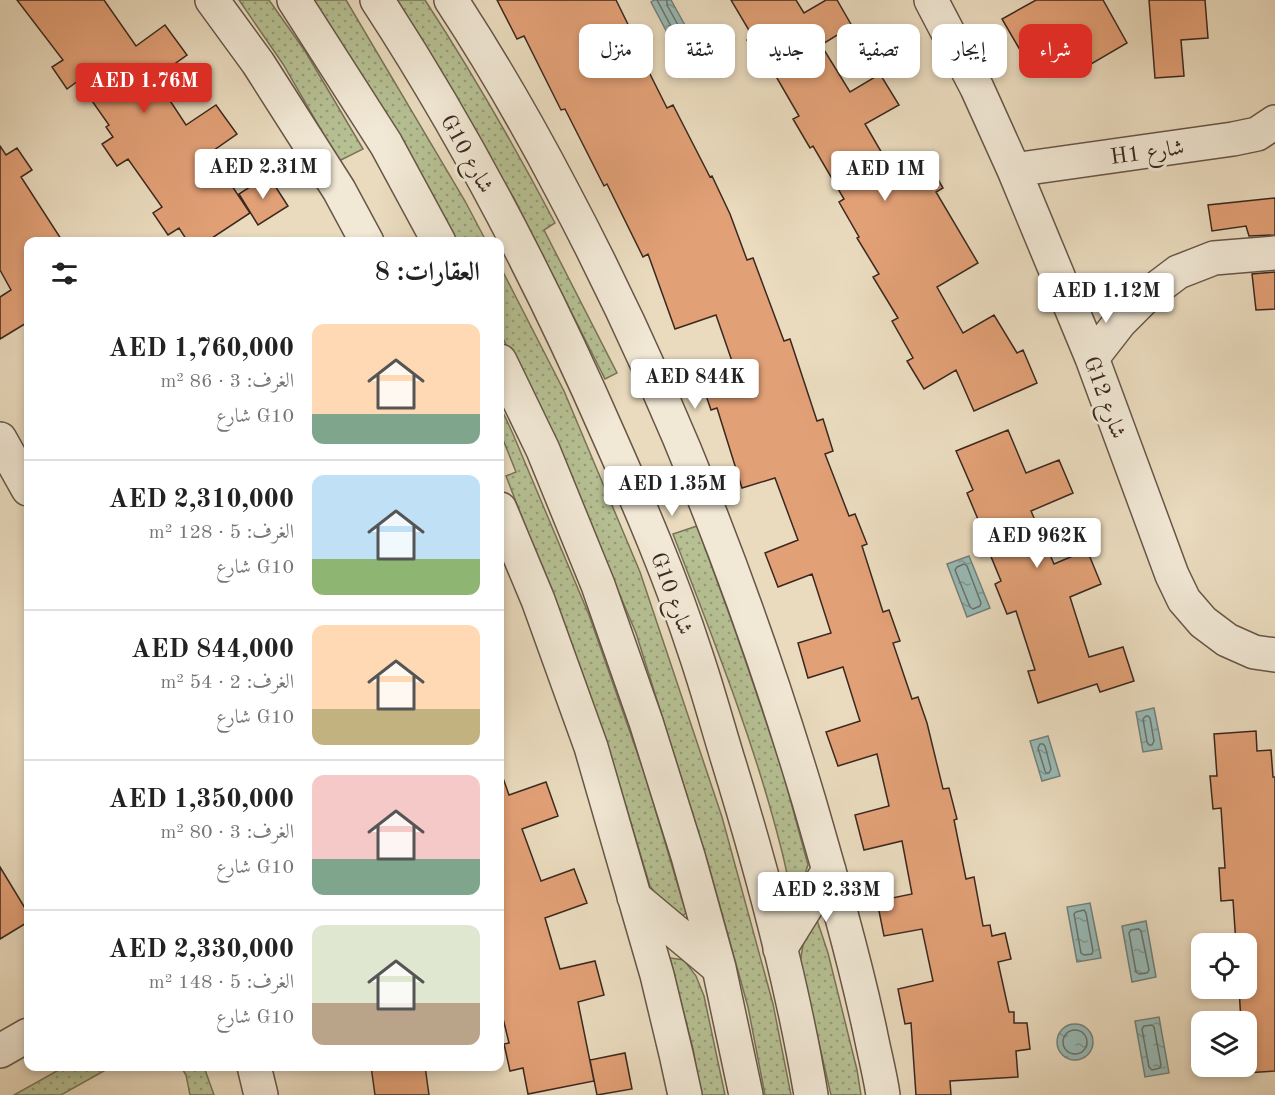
<!DOCTYPE html>
<html lang="ar">
<head>
<meta charset="utf-8">
<style>
	body { margin:0; font-family:"Old Standard TT",Amiri,serif; background:#f6f6f6; color:#222; direction:rtl; height:100vh; display:flex; flex-direction:column; font-size:22px; white-space:nowrap }
	* { box-sizing:border-box; margin:0 }
	p { font-size:20px; color:#767676 }
	.icon { flex:none; width:33px; height:33px; fill:none; stroke:currentColor; stroke-width:2; stroke-linecap:round; stroke-linejoin:round }
	.map { position:relative; flex:1; overflow:hidden; direction:ltr }
	.sheet { position:absolute; left:24px; top:237px; width:480px; height:834px; display:flex; flex-direction:column; background:#fff; border-radius:12px; box-shadow:0 3px 9px #0003; direction:rtl }
	.sheet>* { flex:none }
	.top-card { position:absolute; left:522px; top:24px; width:570px; height:54px; direction:rtl; display:flex; gap:12px }
	.buttons { position:absolute; left:1191px; top:933px; display:grid; gap:12px }
	.buttons a { display:grid; place-items:center; width:66px; height:66px; border-radius:12px; background:#fff; box-shadow:0 3px 9px #0003; font-size:30px }
	.price { position:absolute; translate:-50% -51px; padding:0 14px; border-radius:6px; background:#fff; color:#222; font-size:20px; line-height:39px; filter:drop-shadow(0 2px 3px #0008) }
	.price::after { content:''; position:absolute; left:50%; top:36px; width:18px; height:14px; margin-left:-9px; background:inherit; clip-path:polygon(0 0,100% 0,50% 100%) }
	.price.active { background:#d93025; color:#fff }
	ul { padding:0; list-style:none }
	li { display:flex; align-items:center; gap:18px; height:150px; padding:0 24px }
	li+li { border-top:2px solid #e0e0e0 }
	li span { display:grid; place-items:center; flex:none; width:168px; height:120px; border-radius:12px; color:#555 }
	li>.icon { margin-inline-start:auto }
	span .icon { width:72px; height:72px; fill:#fffc; stroke-width:1 }
	li b { font-size:26px }
	h2 { display:flex; justify-content:space-between; align-items:center; height:72px; padding:0 24px; font-size:26px }
	.chip { padding:0 21px; border-radius:12px; background:#fff; box-shadow:0 3px 9px #0003; font-size:21px; line-height:54px }
	.chip.active { background:#d93025; color:#fff }
	.map>svg:first-child { display:block }
</style>
</head>
<body>
<div class="map">
<svg width="1275" height="1095" viewBox="0 0 1275 1095">
	<defs>
		<pattern id="park-dots" width="8" height="8" patternUnits="userSpaceOnUse" patternTransform="scale(1.5)"><rect width="8" height="8" fill="#b6c093"/><path d="M2 2h.1M6 6h.1" fill="none" stroke="#959c78" stroke-width="1.8" stroke-linecap="round"/></pattern>
		<pattern id="water-ripples" width="26" height="14" patternUnits="userSpaceOnUse" patternTransform="scale(1.5)"><rect width="26" height="14" fill="#98bab6"/><path d="M2 4q2-2 4 0t4 0M15 11q2-2 4 0t4 0" fill="none" stroke="#7d9794"/></pattern>
	</defs>
	<rect width="100%" height="100%" fill="#eadbbe"/>
	<filter id="stains"><feTurbulence type="fractalNoise" baseFrequency=".00333" numOctaves="4"/><feColorMatrix values="0 0 0 0 .2 0 0 0 0 .09 0 0 0 0 .02 0 0 0 .5 -.17"/></filter>
	<radialGradient id="worn" r=".72"><stop offset=".6" stop-color="#630" stop-opacity="0"/><stop offset="1" stop-color="#630" stop-opacity=".3"/></radialGradient>
	<path fill="url(#park-dots)" stroke="#78745a" stroke-width="1.5" d="M239,0H269L305,51L363,149L339,161L283,64Z
		M314,0H346L465,201L486,241H452L382,113Z
		M394,0H425C472,72 515,147 555,223L544,230L617,373L605,379L514,198Z
		M500,266L564,391L640,572L722,817L773,1004L791,1095H765L748,1007L708,863L636,633L574,487L500,332Z
		M500,406L513,434L589,615L645,775L686,913L679,918L663,904L650,886L621,790L581,670L506,476L516,472L500,432Z
		M697,526L736,633L782,769L808,865L801,886L792,897C788,880 785,862 780,844C753,738 712,636 673,534Z
		M816,917L828,953L857,1070L861,1095H831L800,962L805,934Z
		M670,958L684,960L696,976L704,996L725,1095H701L693,1049Z
		M64,1067H111L61,1095H14Z
		M181,1067H204L214,1095H190L186,1075Z"/>
	<path fill="url(#water-ripples)" stroke="#73807a" stroke-width="1.5" d="M654,0H671L687,29L670,38L651,2Z
		M969,556L990,608L967,617L947,564Z
		M1154,708L1162,749L1143,752L1136,712Z
		M1048,736L1060,776L1042,781L1030,741Z
		M1090,903L1101,958L1077,962L1067,907Z
		M1146,921L1156,977L1132,982L1122,926Z
		M1159,1017L1169,1073L1145,1077L1135,1021Z
		M1057 1042a18 18 0 1 1 36 0a18 18 0 1 1-36 0Z"/>
	<g fill="none" stroke-linecap="round" stroke-linejoin="round">
		<path stroke="#6a726c" stroke-width="1.5" d="M657,0L672,28L675,29L677,27L678,25L667,5V0
			M964,564L967,566L981,603L980,606L973,609L970,607L955,570L957,567Z
			M1146,716H1148L1150,718L1154,741L1152,745H1149L1147,742L1143,719Z
			M1040,744H1043L1045,746L1051,769L1049,773H1046L1045,771L1038,748Z
			M1084,910L1086,913L1093,951L1092,954L1084,955L1081,953L1074,914L1076,912Z
			M1139,929L1141,931L1149,970L1147,973L1139,974L1136,972L1129,933L1131,930Z
			M1152,1025L1154,1027L1161,1065L1160,1068L1152,1070L1149,1067L1142,1029L1144,1026Z
			M1063 1042a12 12 0 1 1 24 0a12 12 0 1 1-24 0Z"/>
	</g>
	<path fill="#e2a076" stroke="#3b2921" stroke-width="1.5" d="M17,0H104L136,46L165,25L187,55L155,78L186,125L216,105L237,134L210,153L250,213L206,242H188L179,228L168,235L153,213L162,207L128,159L117,166L102,144L113,137L106,127L109,125L78,81L67,89L52,67L63,60Z
		M497,0H616L645,59L643,60L667,108L673,105L710,177L712,176L730,214L747,260L753,258L784,341L790,339L817,421L823,419L833,451L825,454L849,516L855,514L867,544L862,546L883,612L889,610L900,641L893,643L912,699L918,697L927,723L943,789L949,788L957,819L954,820L966,879L974,877L983,926L990,925L992,936L1005,933L1011,959L998,962L1009,1012H1014V1023H1027L1030,1049L1016,1051L1018,1077L950,1081L951,1095H916L911,1023L905,1024L898,989L933,981L922,929L884,936L877,901L912,894L902,841L864,850L855,815L889,806L877,754L838,766L826,732L860,721L843,667L808,678L798,643L831,633L812,574L778,587L765,553L798,540L775,478L742,488L717,408L711,410L699,375L733,364L716,315L675,329L648,254L643,257L607,184L604,186L565,109L561,110L524,36L517,39Z
		M731,0H796L804,13L826,0H837L852,26L821,45L850,92L880,74L899,105L865,124L894,174L925,157L943,188L936,192L978,263L937,287L963,333L994,315L1017,353L1023,350L1037,383L974,411L956,370L924,389L907,361L913,358L892,321L898,318L873,277L879,274L857,238L859,237L839,202L844,199L813,146L810,148L793,119L799,116L770,66L764,69L747,40L753,37Z
		M1036,0H1103L1127,43L1086,67L1076,50L1064,57L1051,33L1020,50L1002,19Z
		M1149,0H1205L1208,38L1181,40L1184,76L1155,78Z
		M0,146L6,155L17,148L32,170L21,177L63,242H28V322L0,339V297L11,290L0,270Z
		M268,175L288,206L258,225L239,194Z
		M1275,198V235L1249,236L1246,226L1212,231L1208,205Z
		M1275,272V309L1256,310L1252,274Z
		M1008,430L1026,473L1059,460L1073,493L1031,511L1054,564L1087,550L1101,584L1070,597L1089,657L1123,647L1134,681L1100,692L1097,684L1038,703L1028,671L1035,670L1016,611L1007,614L995,584L1001,581L985,542L987,541L967,493L973,490L956,451Z
		M1256,731L1257,751L1271,750L1273,777H1275V1071L1245,1073L1244,1066H1246V1022H1241L1239,988H1246V944H1236L1233,900L1221,901L1219,868H1225L1221,808L1213,809L1210,776H1217L1214,734Z
		M500,778H503L509,795L546,782L558,816L522,829L541,881L574,869L587,903L545,918L560,969L595,961L604,995L578,1002L594,1081L528,1094L523,1068L510,1071L504,1044L509,1043L500,1006Z
		M0,867L28,913V922L0,939Z
		M625,1053L632,1089L597,1095L590,1060Z
		M371,1066H425L429,1095H375Z"/>
	<g fill="none" stroke-linecap="round" stroke-linejoin="round">
		<g stroke="#675648" stroke-width="36">
			<path id="minor" d="M212,0L258,63L339,190L367,242
				M294,0L386,144L439,242
				M377,0C467,138 543,285 609,436C640,506 671,578 695,652C707,687 717,724 728,760C762,870 792,981 811,1095
				M451,0C491,61 528,125 562,190C665,384 746,590 809,801C831,877 853,953 870,1031C874,1052 880,1074 883,1095
				M931,0L977,88L1014,170L1092,358L1172,575L1184,600L1203,622L1227,640L1254,652L1275,655
				M1014,170L1233,139L1257,134L1275,122
				M1092,358L1120,322L1145,297L1178,272L1214,258L1275,253
				M500,361L543,450L598,585L646,722L688,856L719,968L746,1095
				M0,439L28,489
				M500,509L538,600L591,747L657,975L676,1054L685,1095
				M634,897L719,968
				M780,949L829,870
				M0,1051L28,1035
				M254,1066L261,1095"/>
		</g>
		<use href="#minor" stroke="#f1e8d5" stroke-width="33"/>
	</g>
	<g text-anchor="middle" stroke-width="6" stroke-linejoin="round" paint-order="stroke">
		<g font-size="22" fill="#3b2921" stroke="#f1e8d5">
			<text transform="translate(1147 151) rotate(-8)" y="8">H1 شارع</text>
			<text transform="translate(468 153) rotate(61)" y="8">G10 شارع</text>
			<text transform="translate(1106 397) rotate(70)" y="8">G12 شارع</text>
			<text transform="translate(673 593) rotate(70)" y="8">G10 شارع</text>
		</g>
	</g>
	<rect width="100%" height="100%" filter="url(#stains)"/>
	<rect width="100%" height="100%" fill="url(#worn)"/>
</svg>
<div class="buttons">
<a><svg class="icon" aria-label="locate" viewBox="0 0 24 24"><circle cx="12" cy="12" r="6"/><path d="M12 2v4M12 18v4M2 12h4M18 12h4"/></svg></a>
<a><svg class="icon" aria-label="layers" viewBox="0 0 24 24"><path d="M12 4l9 5-9 5-9-5zM3 14l9 5 9-5"/></svg></a>
</div>
<b class="price active" style="left:144px;top:114px">AED 1.76M</b>
<b class="price" style="left:263px;top:200px">AED 2.31M</b>
<b class="price" style="left:885px;top:202px">AED 1M</b>
<b class="price" style="left:1106px;top:324px">AED 1.12M</b>
<b class="price" style="left:695px;top:410px">AED 844K</b>
<b class="price" style="left:672px;top:517px">AED 1.35M</b>
<b class="price" style="left:1037px;top:569px">AED 962K</b>
<b class="price" style="left:826px;top:923px">AED 2.33M</b>
<div class="top-card">
<a class="chip active">شراء</a>
<a class="chip">إيجار</a>
<a class="chip">تصفية</a>
<a class="chip">جديد</a>
<a class="chip">شقة</a>
<a class="chip">منزل</a>
</div>
<section class="sheet">
<h2>العقارات: 8<svg class="icon" aria-label="filters" viewBox="0 0 24 24"><path d="M4 7h16M4 17h16"/><circle cx="9" cy="7" r="2"/><circle cx="15" cy="17" r="2"/></svg></h2>
<ul>
<li><span style="background:linear-gradient(#ffd9b3 75%,#7fa58c 0)"><svg class="icon" aria-label="home" viewBox="0 0 24 24"><path d="M3 11l9-7 9 7M6 9v11h12V9"/></svg></span><div><b>AED 1,760,000</b><p>الغرف: 3 · 86 m²</p><p>G10 شارع</p></div></li>
<li><span style="background:linear-gradient(#bfe0f5 70%,#8fb573 0)"><svg class="icon" aria-label="home" viewBox="0 0 24 24"><path d="M3 11l9-7 9 7M6 9v11h12V9"/></svg></span><div><b>AED 2,310,000</b><p>الغرف: 5 · 128 m²</p><p>G10 شارع</p></div></li>
<li><span style="background:linear-gradient(#ffd9b3 70%,#c2b280 0)"><svg class="icon" aria-label="home" viewBox="0 0 24 24"><path d="M3 11l9-7 9 7M6 9v11h12V9"/></svg></span><div><b>AED 844,000</b><p>الغرف: 2 · 54 m²</p><p>G10 شارع</p></div></li>
<li><span style="background:linear-gradient(#f6c9c9 70%,#7fa58c 0)"><svg class="icon" aria-label="home" viewBox="0 0 24 24"><path d="M3 11l9-7 9 7M6 9v11h12V9"/></svg></span><div><b>AED 1,350,000</b><p>الغرف: 3 · 80 m²</p><p>G10 شارع</p></div></li>
<li><span style="background:linear-gradient(#dfe7d0 65%,#b9a48a 0)"><svg class="icon" aria-label="home" viewBox="0 0 24 24"><path d="M3 11l9-7 9 7M6 9v11h12V9"/></svg></span><div><b>AED 2,330,000</b><p>الغرف: 5 · 148 m²</p><p>G10 شارع</p></div></li>
</ul>
</section>
</div>
</body>
</html>
